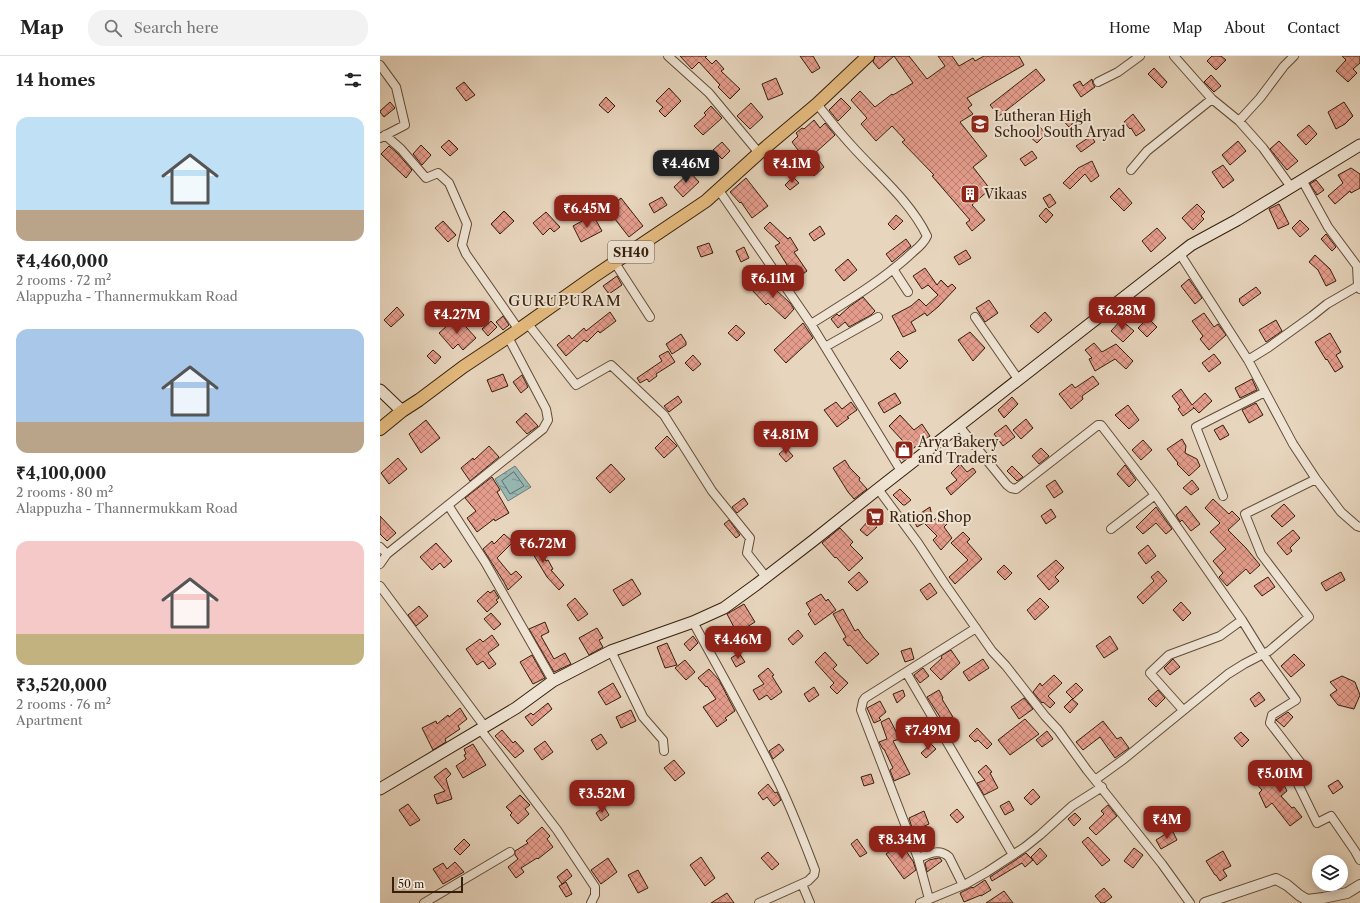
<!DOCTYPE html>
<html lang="en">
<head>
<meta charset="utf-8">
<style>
	body { margin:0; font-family:"Libre Caslon Text",serif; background:#f2f2f2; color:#222; height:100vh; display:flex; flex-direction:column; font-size:15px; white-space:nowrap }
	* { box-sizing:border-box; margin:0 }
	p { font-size:13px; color:#767676 }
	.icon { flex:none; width:22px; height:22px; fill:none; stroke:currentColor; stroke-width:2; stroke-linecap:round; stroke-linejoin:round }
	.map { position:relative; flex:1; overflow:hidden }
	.panel { display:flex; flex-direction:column; background:#fff; width:380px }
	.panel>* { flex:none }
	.buttons { position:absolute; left:932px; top:799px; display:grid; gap:8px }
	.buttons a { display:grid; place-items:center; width:36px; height:36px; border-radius:50%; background:#fff; box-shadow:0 2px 10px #0003; font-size:20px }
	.scale { position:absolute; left:12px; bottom:10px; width:71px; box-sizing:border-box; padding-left:4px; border:2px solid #361f0b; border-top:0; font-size:11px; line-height:14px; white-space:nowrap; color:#361f0b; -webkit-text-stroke:3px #efe4d4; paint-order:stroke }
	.price { position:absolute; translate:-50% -34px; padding:0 9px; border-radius:8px; background:#8f2418; color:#fff; font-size:13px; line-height:26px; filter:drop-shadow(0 1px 2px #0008) }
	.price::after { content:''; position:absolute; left:50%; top:24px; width:12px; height:9px; margin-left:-6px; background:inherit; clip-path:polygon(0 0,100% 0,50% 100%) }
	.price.selected { background:#222; color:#fff }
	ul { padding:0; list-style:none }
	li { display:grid; align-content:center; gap:8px; height:212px; padding:0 16px }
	li span { display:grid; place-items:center; height:124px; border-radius:12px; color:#555 }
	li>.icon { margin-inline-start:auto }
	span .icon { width:72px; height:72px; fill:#fffc; stroke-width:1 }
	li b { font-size:17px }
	h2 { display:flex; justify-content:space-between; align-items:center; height:48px; padding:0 16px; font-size:17px }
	header { display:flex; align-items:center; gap:24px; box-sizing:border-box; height:56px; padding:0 20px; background:#fff; border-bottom:1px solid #e0e0e0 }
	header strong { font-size:19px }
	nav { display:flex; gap:22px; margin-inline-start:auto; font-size:14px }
	.search { width:280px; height:36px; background:#f2f2f2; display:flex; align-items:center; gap:10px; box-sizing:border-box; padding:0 14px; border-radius:16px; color:#767676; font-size:15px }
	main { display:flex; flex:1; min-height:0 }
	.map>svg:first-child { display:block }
</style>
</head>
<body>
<header>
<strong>Map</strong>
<div class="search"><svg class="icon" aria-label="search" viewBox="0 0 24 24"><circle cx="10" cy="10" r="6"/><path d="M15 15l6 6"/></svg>Search here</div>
<nav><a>Home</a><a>Map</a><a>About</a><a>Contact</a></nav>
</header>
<main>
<section class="panel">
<h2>14 homes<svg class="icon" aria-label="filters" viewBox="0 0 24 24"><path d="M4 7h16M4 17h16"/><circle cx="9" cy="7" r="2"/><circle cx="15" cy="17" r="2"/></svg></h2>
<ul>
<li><span style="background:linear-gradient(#bfe0f5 75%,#b9a48a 0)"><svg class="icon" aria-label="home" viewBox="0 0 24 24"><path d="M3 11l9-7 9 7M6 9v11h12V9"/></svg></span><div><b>₹4,460,000</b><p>2 rooms · 72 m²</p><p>Alappuzha - Thannermukkam Road</p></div></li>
<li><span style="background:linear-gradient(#a9c7e8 75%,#b9a48a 0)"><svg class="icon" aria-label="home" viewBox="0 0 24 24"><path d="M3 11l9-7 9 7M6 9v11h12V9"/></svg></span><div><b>₹4,100,000</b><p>2 rooms · 80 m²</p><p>Alappuzha - Thannermukkam Road</p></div></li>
<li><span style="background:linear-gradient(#f6c9c9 75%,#c2b280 0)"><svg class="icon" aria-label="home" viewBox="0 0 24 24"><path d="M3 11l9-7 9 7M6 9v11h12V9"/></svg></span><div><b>₹3,520,000</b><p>2 rooms · 76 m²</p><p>Apartment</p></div></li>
</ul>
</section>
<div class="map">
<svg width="980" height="847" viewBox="0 0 980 847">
	<defs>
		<pattern id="water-ripples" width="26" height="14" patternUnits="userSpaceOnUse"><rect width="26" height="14" fill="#97b8b5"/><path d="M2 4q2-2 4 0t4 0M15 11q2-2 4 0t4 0" fill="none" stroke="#7c9591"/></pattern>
		<pattern id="building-cross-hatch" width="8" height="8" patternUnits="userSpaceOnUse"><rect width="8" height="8" fill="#e49c8c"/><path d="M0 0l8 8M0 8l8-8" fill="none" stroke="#ba7f71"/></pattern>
	</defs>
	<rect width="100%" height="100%" fill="#e7d5bd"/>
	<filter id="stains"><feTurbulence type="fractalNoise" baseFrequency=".005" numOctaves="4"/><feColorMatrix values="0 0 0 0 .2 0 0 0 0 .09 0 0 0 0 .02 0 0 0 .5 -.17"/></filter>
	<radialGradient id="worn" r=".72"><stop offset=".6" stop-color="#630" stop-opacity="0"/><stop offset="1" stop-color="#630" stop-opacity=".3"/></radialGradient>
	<path fill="url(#water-ripples)" stroke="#707b71" d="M135,410L151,431L128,445L115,423Z"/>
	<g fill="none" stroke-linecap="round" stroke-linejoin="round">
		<path stroke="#666c60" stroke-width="1" d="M134,416L144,430L130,438L122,425Z"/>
	</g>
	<path fill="url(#building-cross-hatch)" stroke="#361f0b" d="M300,0H327L325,1L332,8L336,4L344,13L341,15L360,33L350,43L338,31L340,29L319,6L312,13Z
		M420,0H433L440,12L432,17Z
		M495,0H529L547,23L565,10L558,0H572L579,10L593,2L595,5L604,0H639L644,9L587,42L592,49L588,52L593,58L580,66L607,100L593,111L610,133L592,149L605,164L592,175L586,167L590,164L552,120L554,119L522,86L525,84L512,70L496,85L481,68L487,62L471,44L480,35L495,51L512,38L513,39L533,27L514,0L499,13L493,6Z
		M832,0H841L846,4L836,14L827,5Z
		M962,0H980V7L973,13L977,17L968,26L956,15L966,4Z
		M774,12L787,26L782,32L768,18Z
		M656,13L665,24L619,60L610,49Z
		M831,19L841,30L834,36L824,26Z
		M396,22L403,38L388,44L382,28Z
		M712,23L713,28L715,31L701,41L693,29L700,25L703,30Z
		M84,26L95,39L86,45L76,32Z
		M289,32L301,45L285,61L279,55L283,51L276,45Z
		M226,41L235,50L228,57L219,49Z
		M461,42L471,52L458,65L449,54Z
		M10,46L15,52L4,61L0,56V55Z
		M964,46L973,60L965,68L956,73L948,56Z
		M371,47L383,61L370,73L357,60Z
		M331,50L342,62L323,79L314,70L326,59L324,57Z
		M688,52L698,63L689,71L679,60Z
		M753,58L765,74L756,80L751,72L750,73L744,66Z
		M434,64L440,72L445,67L455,79L434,98L444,111L434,120L414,98L418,94L412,86L418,80L416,77L422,72L424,73Z
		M929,69L937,78L926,89L917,79Z
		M659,70L666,78L657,87L649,80Z
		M711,80L715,86L701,96L696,90Z
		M69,84L78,93L70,100L61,91Z
		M858,85L866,95L850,109L842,99Z
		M899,85L918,105L907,114L890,93Z
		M342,86L350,95L342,103L333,94Z
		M41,89L51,99L42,109L33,98Z
		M9,90L17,97L32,114L26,122L1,98Z
		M652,95L657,102L645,110L640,103Z
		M712,105L719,120L711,126L705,118L690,133L683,127L698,112Z
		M843,109L854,124L843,132L832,116Z
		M971,112L980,118V132L971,137L970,135L955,148L948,140L963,127L958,119Z
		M310,116L319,126L303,141L294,131Z
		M413,121L419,127L410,134L405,129Z
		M366,122L388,150L372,162L361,146L360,147L350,136Z
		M936,124L944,134L937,139L930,128Z
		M739,132L752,147L744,155L730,141Z
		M670,138L676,147L669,152L663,142Z
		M282,141L287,149L274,157L269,148Z
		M241,142L263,170L249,181L227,153Z
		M817,148L825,156L821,160L824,163L813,174L802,162Z
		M899,148L909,168L898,173L889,153Z
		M666,152L673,159L666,167L659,160Z
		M124,155L134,165L120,178L111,168Z
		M166,156L180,171L174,176L170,172L163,179L153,167Z
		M213,159L222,175L201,186L193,170Z
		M516,159L523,165L514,174L508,168Z
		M920,164L929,173L920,181L912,172Z
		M63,165L76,179L68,186L55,172Z
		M390,166L408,183L410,181L418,194L414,196L427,215L416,223L395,190L400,187L384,172Z
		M440,170L445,178L434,185L429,178Z
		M777,172L786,182L771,196L762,185Z
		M946,178L956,191L952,195L941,183Z
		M526,183L531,190L512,206L506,198Z
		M329,187L333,197L321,201L317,191Z
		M364,191L369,202L361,206L356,195Z
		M586,194L591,202L579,209L574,201Z
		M935,199L950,213L956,225L946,230L938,214L929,206Z
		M468,203L477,214L464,225L455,214Z
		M545,212L557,229L561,224L568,231L572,228L576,232L558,251L547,260L545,257L531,266L536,275L523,281L512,260L531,250L539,243L546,250L558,239L548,229L542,233L533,220Z
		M237,220L242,229L229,238L223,230Z
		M382,223L397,234H396L410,247L414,253L405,263L388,247L386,249L372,234Z
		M809,223L822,242L815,248L801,230Z
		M876,231L881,237L863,250L859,245L860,244L859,243Z
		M483,241L495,255L491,259L469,271L465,266L458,272L451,263L457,258L459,260L469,251Z
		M609,244L618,257L605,266L596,252Z
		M17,251L24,259L11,271L4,264Z
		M230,256L236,265L220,277L218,275L207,286L204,284L186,300L177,289L189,279L192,283L204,272L206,275Z
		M665,256L672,264L658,277L650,270Z
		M824,257L834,271L838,268L846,279L829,294L820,283L823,280L812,265Z
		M123,260L129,269L123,274L116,266Z
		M77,261L96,282L83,294L78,288L73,293L59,277Z
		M768,262L777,271L767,281L758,272Z
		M741,264L754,275L743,286L731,275Z
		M896,264L902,275L886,286L879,274Z
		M111,265L117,271L108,280L102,273Z
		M423,267L433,282L406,307L394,294Z
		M356,269L365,277L357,285L348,277Z
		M590,276L605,292L593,305L578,284Z
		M950,277L961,296L956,299L963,311L955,316L947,303L946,304L935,286Z
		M301,278L306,286V289L292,298L286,288Z
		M714,287L722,296L736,288L753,305L746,313L735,303L715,315L709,303L712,302L705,294Z
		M53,294L61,301L55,308L47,300Z
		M288,295L295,306L276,318L277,320L269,326L267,323L260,327L257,322L282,305L279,300Z
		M518,295L528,305L520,313L510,303Z
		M834,298L841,307L829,316L822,307Z
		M313,299L321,308L313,315L305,307Z
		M123,318L128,330L112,336L107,324Z
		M142,319L148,331L141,337L133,326Z
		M713,320L719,328L702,340L703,343L691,353L679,338L692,328L695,332Z
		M872,323L877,334L860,342L855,332Z
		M801,333L812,349L825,337L832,345L819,357L813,351L814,352L803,360L798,353L800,351L792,340Z
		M515,337L521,347L504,357L498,347Z
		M298,340L302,346L289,356L284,350Z
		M632,341L638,348L624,362L618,354Z
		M456,346L462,353L471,346L477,354L467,361L469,362L457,371L444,354Z
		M876,347L883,359L869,367L862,354Z
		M748,349L759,364L749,373L735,359Z
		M146,357L158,370L147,378L136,366Z
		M520,359L534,374L542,368L550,380L531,394L533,397L523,404L515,391L523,385L509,370Z
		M646,363L653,372L641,383L633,374Z
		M46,364L60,382L41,397L29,378Z
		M626,369L635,381L623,390L614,378Z
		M843,369L849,379L840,384L834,374Z
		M287,380L297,390L284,402L275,392Z
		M802,383L806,390L805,397L817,403L820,410L809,420L797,408L798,407L787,393Z
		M763,384L772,394L761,404L752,394Z
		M109,390L119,401L90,425L81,412L93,402L94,404Z
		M406,392L413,400L406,406L399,398Z
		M661,392L669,400L659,408L652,400Z
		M18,402L27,413L9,428L1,417Z
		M465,404L470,412L480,422L479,424L487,433L474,443L468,436L453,412Z
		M231,408L245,423L230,437L216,422Z
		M580,408L587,416L593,412L596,416L571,439L566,432L577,424L571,417Z
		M745,409L756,424L749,431L737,418Z
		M632,410L643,421L637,425L627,415Z
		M112,421L120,434L117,436L129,457L115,465L114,463L97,476L87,462L96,455L85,442Z
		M675,424L683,436L674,442L666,430Z
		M812,424L819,433L811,439L803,432Z
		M520,433L531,444L525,449H523L513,439Z
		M364,442L368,448L357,457L352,451Z
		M833,443L849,458L852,455L860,463L848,474L866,492L880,509L870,518L866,513L847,530L839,521L843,517L833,505L846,493L830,476L840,467L825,452Z
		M904,448L915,460L902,471L891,460Z
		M806,450L820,468L811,475L802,464L800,466L796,459Z
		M550,451L553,465L560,458L569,466L564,471L572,482L561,494L553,484L557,480L544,467L537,471L533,462Z
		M776,451L792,473L786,478L776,467L763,478L756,471Z
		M671,453L676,461L666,468L661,460Z
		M0,460L16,477L7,485L0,478Z
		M349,464L360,479L356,482L344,468Z
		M489,464L497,471L487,480L480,474Z
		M460,472L473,486L470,489L483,502L469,515L456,501L455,502L442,487Z
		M913,474L920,482L910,492L912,495L907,499L897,487Z
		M583,476L590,483L587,486L602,503L575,528L569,521L588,504L571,487Z
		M124,478L133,486L117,502L131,519L136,515L142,521L128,534L124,526L103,493L112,485L114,488Z
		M152,484L166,505L168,504L173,513L171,514L184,529L179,534L167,521L153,498L150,500L143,490Z
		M56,487L72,505L64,512L60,507L52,514L40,501Z
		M768,489L776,500L766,508L758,497Z
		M676,504L684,512L675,521L679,525L669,534L657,520Z
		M624,509L632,517L625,524L617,516Z
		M778,515L787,525L763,548L757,541L774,525L771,521Z
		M479,516L488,526L477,535L468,526Z
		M961,516L965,524L946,535L941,527Z
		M888,521L895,531L882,540L874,530Z
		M252,523L261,538L243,550L233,534Z
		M550,527L557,537L547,544L540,534Z
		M114,534L119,542L116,544L118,546L107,556L97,545L108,535L110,537Z
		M441,538L446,545L448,543L456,554L435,569L428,558L431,555L426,547Z
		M195,542L208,558L198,565L187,549Z
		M660,542L669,551L655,564L647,554Z
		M801,546L811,557L803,565L793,554Z
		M364,548L375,566L357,577L347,558Z
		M39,550L48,560L36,570L28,559Z
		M463,553L475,575L478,573L484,582L499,598L487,608L470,589L468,590L463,583L466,581L453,558Z
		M111,557L121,568L114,574L104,563Z
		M165,566L169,576L161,580L174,603L185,597L191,608L174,616L149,573Z
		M217,572L223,582L219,584L223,591L209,599L199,582Z
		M418,574L423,580L413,589L408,583Z
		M112,579L119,589L108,597L116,608L109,613L103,605L97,609L86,593L100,583L103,586Z
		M313,580L318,587L310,595L304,588Z
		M730,580L738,593L724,602L716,590Z
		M287,587L297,609L285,612L277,591Z
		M531,592L534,603L525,606L521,595Z
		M571,594L580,607L561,624L550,613L562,602L561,600Z
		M445,596L457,609L453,613L468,627L457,638L450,631L454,627L435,606Z
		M359,597L365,606L356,611L351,602Z
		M914,598L925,609L911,621L901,610Z
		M152,599L165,622L153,628L140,606Z
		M603,603L609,612L589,625L583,616Z
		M793,603L800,611L790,619L784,612Z
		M305,604L315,616L306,624L295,612Z
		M388,612L394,619L392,620L402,636L391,644L387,639L379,644L373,634L384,628L378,620Z
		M543,612L549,620L540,627L534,619Z
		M329,613L339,624L355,655L345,662L347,664L337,671L323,651L336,643L327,630L326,631L318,622Z
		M674,619L682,627L668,640L675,647L670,652L663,646L662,647L653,636L660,627L662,630Z
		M962,620L975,626L980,639L974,653L958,649L950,639L957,634L950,626Z
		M233,627L241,641L226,649L218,636Z
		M696,627L703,634L693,643L686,636Z
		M434,631L439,639L429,646L424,638Z
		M523,634L525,640L517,647L513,638Z
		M559,634L563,642L562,643L573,661L564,667L547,641Z
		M778,634L785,642L776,651L768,643Z
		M879,636L885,644L875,651L870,643Z
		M644,642L653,653L639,663L631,651Z
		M692,643L698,648L690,657L684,651Z
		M500,645L506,656L499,662L501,664L494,667L487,652Z
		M168,647L172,653L152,670L145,661L151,657L153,659Z
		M80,652L87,663L78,670L80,673L65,683L66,686L53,694L42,672L56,665L57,668L68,659L69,661Z
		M251,654L256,665L241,672L236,661Z
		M908,656L913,661L904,671L896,664Z
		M509,662L520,683L513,685L530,718L514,725L510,714L513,712L504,693H503L499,686L507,683L501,666Z
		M645,663L659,678L630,699L618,684Z
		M723,665L737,683L741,681L749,692L735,702L720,681L703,694L696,686Z
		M597,672L612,688L607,693L598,684L595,686L589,680Z
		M122,674L133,687L135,685L144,695L135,702L115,680Z
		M667,675L673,683L662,691L656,684Z
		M861,676L869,684L862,691L854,682Z
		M221,678L227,687L217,694L211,684Z
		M165,685L173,696L162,704L154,693Z
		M93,688L106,709L83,722L76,710L86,703L84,699L86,698L84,693Z
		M399,688L404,694L393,703L389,695Z
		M551,688L556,693L546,702L541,697Z
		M294,704L305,717L295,725L284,712Z
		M914,707L920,715L904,729L907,735L901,740L912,752L914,751L922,761L910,770L892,747L886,752L879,737L882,734L874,725L880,720L888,729Z
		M606,709L612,716L610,717L618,732L604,739L597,727L605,724L598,716Z
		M66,712L71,718L66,723L72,743L57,748L54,739L65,735L54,721Z
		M491,718L494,727L484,730L481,721Z
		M958,724L963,731L953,738L948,730Z
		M388,728L395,737L397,736L401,744L394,750L387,741L383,744L378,737Z
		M653,733L660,741L651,749L644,742Z
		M140,739L150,749L145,753L149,758L138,768L130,759L132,757L126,751Z
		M629,745L634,754L625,759L620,750Z
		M28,748L40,764L30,770L19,754Z
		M728,749L737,760L716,779L709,772L724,758L721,755Z
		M224,751L229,759L221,765L216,757Z
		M577,753L584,761L577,767L570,759Z
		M544,755L549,768L533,775L529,762Z
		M695,757L701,763L694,770L688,763Z
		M162,771L170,780L167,783L173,791L158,803L157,802L141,812L144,816L136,822L128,811L138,803L135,799V795L148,787L146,785Z
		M792,774L797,784L781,793L776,784Z
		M708,781L730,804L722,810L702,786Z
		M84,783L90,789L80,799L74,793Z
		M477,783L487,797L480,801L471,788Z
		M524,785L529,794L526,795L533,805L536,814L524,823L506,798Z
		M660,792L667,800L657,809L651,801Z
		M754,792L763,799L753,812L744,805Z
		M843,795L851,810L843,814L847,820L840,825L836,819H835L826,805Z
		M388,796L399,808L392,814L381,802Z
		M646,797L653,804L645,811L642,807L612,825L610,821Z
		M321,801L335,822L325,830L310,809Z
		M228,802L237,816L221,828L211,814Z
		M558,802H560L562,805L547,816L545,807L549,804Z
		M75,806L84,816L63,828L53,813L63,807L67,813Z
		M187,813L192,820L182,828L177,821Z
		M258,814L268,832L258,837L248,819Z
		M605,824L611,834L601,840V839L584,846L580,837L592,831L593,832Z
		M186,826L192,838L186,841L179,830Z
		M724,832L732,841L724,847H721L715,840Z
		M624,835L633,847H606Z
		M347,837L354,847H331Z"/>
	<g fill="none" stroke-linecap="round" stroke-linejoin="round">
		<g stroke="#624c38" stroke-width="10">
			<path id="minor" d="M288,0L329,37L379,97
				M794,0L832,43L859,65L883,92L911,131
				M0,9L16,31L25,69L0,82
				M718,26L738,16L760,0
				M859,65L880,42L904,10L914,0
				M5,79L21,93L46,122L58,117L69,127L87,168L82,189L86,198L139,274
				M751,114L767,95L832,43
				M922,124L948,171L977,210L978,230L980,233
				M338,133L431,268L521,415
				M800,198L868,304L913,388L936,423L961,456L977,470L980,471
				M235,207L270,261
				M513,213L528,236
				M595,261L638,323
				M148,268L196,329L231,309L284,359L332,435L370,482L367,497L386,521
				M431,268C466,246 502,225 533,196C538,192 544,187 547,180C530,145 498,119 472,90C460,77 448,62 437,48
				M445,291L498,261
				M868,304L889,291L932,260L947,248L978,230
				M579,370L627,429L631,432L636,433L718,369H721L775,439L862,564
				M498,433L538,487L565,528L612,595L626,610L665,660L678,674L707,714L782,808L810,847
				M843,440L816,371L885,336
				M68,449L105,506L173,625
				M731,473L775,439
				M0,491L7,498
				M0,508L7,498L163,373L168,364L166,353L128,281
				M0,530L105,671
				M313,566C341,617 370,668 396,721C411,751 423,783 435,814L434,819L428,825L379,847
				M231,595L263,661L283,684L284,695
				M526,616L633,799
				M803,654L770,617L789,599L840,580L862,564L883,598L916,644L892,659L890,667L927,715L917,726L937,767L951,760L975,795L980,804
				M100,673L177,774L215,831V839L211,847
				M715,724L744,703L848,618L864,608L889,595L929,561L881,498L865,458L936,423
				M538,802L549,843
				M422,828L430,847
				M583,829L569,801C559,792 549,798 538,802L481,654L483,645L485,642L596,572
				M44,847L130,796
				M540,847L586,828L607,816L645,791L660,779L692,750L722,731"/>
		</g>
		<g stroke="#624c38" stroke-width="12">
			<path id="tertiary" d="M825,847L896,823L907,829L919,839L927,844L943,842L967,837L980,829"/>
		</g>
		<g stroke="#361f0b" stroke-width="13">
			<path id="secondary" d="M0,334L22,355
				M0,733L136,652L173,625L231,595L313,566L344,552L377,528L434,484L498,433L811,189L857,164L980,89"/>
		</g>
		<g stroke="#361f0b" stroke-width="14">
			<path id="primary" d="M0,373L22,355L39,344L83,311L128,281L213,221L326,145L379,97L437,48L488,0"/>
		</g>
		<use href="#minor" stroke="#efe4d4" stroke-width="8"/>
		<use href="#tertiary" stroke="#efe4d4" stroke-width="10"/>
		<use href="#secondary" stroke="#efe4d4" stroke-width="11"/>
		<use href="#primary" stroke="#e4ba7e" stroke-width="12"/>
	</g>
	<defs>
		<g id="school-square" transform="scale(1)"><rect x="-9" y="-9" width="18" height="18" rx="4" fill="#8f2418" stroke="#efe4d4"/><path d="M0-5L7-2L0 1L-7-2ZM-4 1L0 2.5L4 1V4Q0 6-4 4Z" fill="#fff"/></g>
		<g id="building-square" transform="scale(1)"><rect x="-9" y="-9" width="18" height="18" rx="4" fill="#8f2418" stroke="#efe4d4"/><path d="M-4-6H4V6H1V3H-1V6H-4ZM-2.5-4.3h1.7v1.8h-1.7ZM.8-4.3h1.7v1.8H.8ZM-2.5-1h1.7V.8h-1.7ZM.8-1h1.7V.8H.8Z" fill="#fff"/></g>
		<g id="shop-square" transform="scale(1)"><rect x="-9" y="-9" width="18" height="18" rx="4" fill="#8f2418" stroke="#efe4d4"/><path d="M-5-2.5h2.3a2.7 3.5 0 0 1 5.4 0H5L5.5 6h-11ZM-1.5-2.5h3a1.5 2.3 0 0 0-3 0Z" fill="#fff"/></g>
		<g id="supermarket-square" transform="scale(1)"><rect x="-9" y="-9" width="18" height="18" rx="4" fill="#8f2418" stroke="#efe4d4"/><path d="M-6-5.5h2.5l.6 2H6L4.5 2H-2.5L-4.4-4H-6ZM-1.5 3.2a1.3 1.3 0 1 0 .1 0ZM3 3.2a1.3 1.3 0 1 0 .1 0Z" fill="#fff"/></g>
	</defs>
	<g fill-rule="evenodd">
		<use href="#school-square" x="600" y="68"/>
		<use href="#building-square" x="590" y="138"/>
		<use href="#shop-square" x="524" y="394"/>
		<use href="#supermarket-square" x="495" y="461"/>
	</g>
	<g text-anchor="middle" stroke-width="4" stroke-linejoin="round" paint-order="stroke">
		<rect fill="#efe4d4" stroke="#6e5a47" stroke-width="1" x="228" y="185" width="46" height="22" rx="3"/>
		<g font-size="13" font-weight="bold" fill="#361f0b">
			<text x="251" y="201">SH40</text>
		</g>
		<g font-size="14" fill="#361f0b" stroke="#efe4d4" text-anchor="start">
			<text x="614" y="65">Lutheran High<tspan x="614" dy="16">School South Aryad</tspan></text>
			<text x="604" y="143">Vikaas</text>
			<text x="538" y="391">Arya Bakery<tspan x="538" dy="16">and Traders</tspan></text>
			<text x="509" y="466">Ration Shop</text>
		</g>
		<g font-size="15" letter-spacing="1" fill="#361f0b" stroke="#efe4d4">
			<text x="185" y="250">GURUPURAM</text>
		</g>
	</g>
	<rect width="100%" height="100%" filter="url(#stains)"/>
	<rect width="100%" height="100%" fill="url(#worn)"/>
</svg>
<div class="buttons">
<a><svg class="icon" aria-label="layers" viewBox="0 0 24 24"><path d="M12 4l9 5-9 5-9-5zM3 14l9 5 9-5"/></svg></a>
</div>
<div class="scale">50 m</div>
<b class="price selected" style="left:306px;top:128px">₹4.46M</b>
<b class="price" style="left:412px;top:128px">₹4.1M</b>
<b class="price" style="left:207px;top:173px">₹6.45M</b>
<b class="price" style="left:393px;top:243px">₹6.11M</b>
<b class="price" style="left:742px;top:275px">₹6.28M</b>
<b class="price" style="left:77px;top:279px">₹4.27M</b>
<b class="price" style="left:406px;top:399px">₹4.81M</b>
<b class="price" style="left:163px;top:508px">₹6.72M</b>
<b class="price" style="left:358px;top:604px">₹4.46M</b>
<b class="price" style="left:548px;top:695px">₹7.49M</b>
<b class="price" style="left:900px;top:738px">₹5.01M</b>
<b class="price" style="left:222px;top:758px">₹3.52M</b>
<b class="price" style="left:787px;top:784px">₹4M</b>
<b class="price" style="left:522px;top:804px">₹8.34M</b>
</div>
</main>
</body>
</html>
